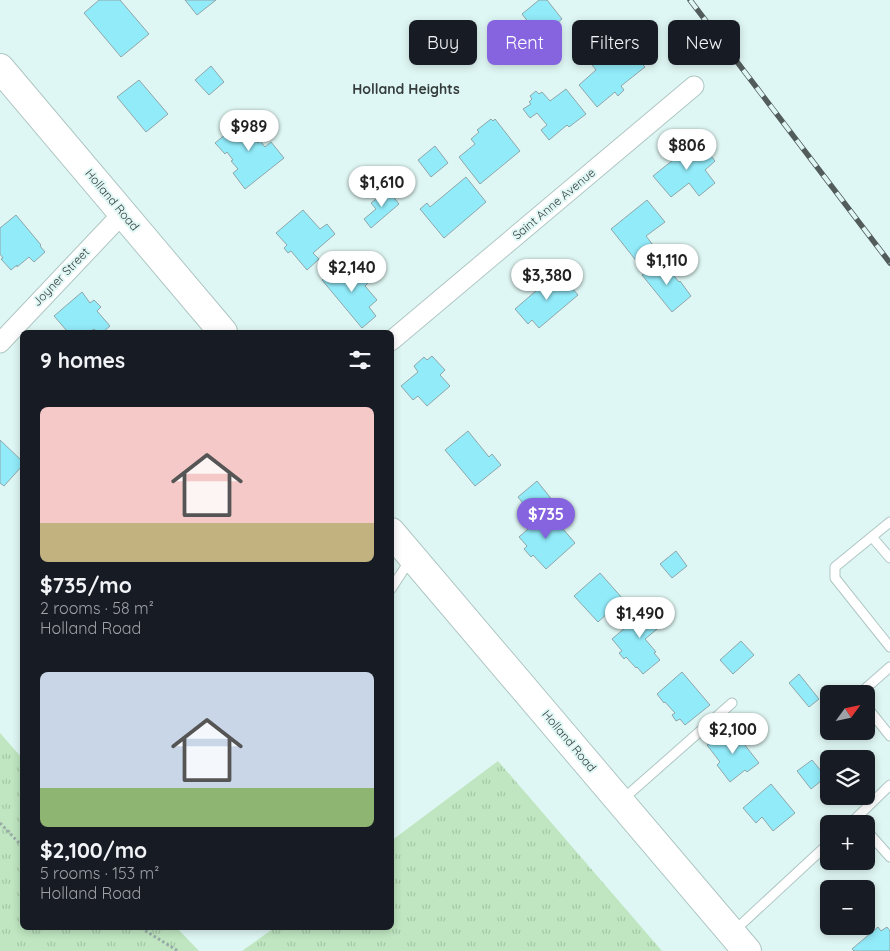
<!DOCTYPE html>
<html lang="en">
<head>
<meta charset="utf-8">
<style>
	body { margin:0; font-family:Quicksand,sans-serif; background:#20242c; color:#f1f3f6; height:100vh; display:flex; flex-direction:column; font-size:19px; white-space:nowrap }
	* { box-sizing:border-box; margin:0 }
	p { font-size:16px; color:#9ea1a6 }
	.icon { flex:none; width:28px; height:28px; fill:none; stroke:currentColor; stroke-width:2; stroke-linecap:round; stroke-linejoin:round }
	.map { position:relative; flex:1; overflow:hidden }
	.details { position:absolute; left:20px; top:330px; width:374px; height:600px; display:flex; flex-direction:column; background:#171b24; border-radius:8px; box-shadow:0 2px 8px #0003 }
	.details>* { flex:none }
	.banner { position:absolute; left:409px; top:20px; width:406px; height:45px; display:flex; gap:10px }
	.needle { width:32px; rotate:57deg }
	.controls { position:absolute; left:820px; top:685px; display:grid; gap:10px }
	.controls a { display:grid; place-items:center; width:55px; height:55px; border-radius:8px; background:#171b24; box-shadow:0 2px 8px #0003; font-size:25px }
	.price { position:absolute; translate:-50% -42px; padding:0 11px; border-radius:18px; background:#fff; color:#222; font-size:16px; line-height:32px; filter:drop-shadow(0 1px 2px #0008) }
	.price::after { content:''; position:absolute; left:50%; top:30px; width:15px; height:11px; margin-left:-8px; background:inherit; clip-path:polygon(0 0,100% 0,50% 100%) }
	.price.on { background:#8664df; color:#fff }
	ul { padding:0; list-style:none }
	li { display:grid; align-content:center; gap:10px; height:265px; padding:0 20px }
	li span { display:grid; place-items:center; height:155px; border-radius:8px; color:#555 }
	li>.icon { margin-inline-start:auto }
	span .icon { width:90px; height:90px; fill:#fffc; stroke-width:1 }
	li b { font-size:21px }
	h2 { display:flex; justify-content:space-between; align-items:center; height:60px; padding:0 20px; font-size:21px }
	.pill { padding:0 18px; border-radius:8px; background:#171b24; box-shadow:0 2px 8px #0003; font-size:18px; line-height:45px }
	.pill.on { background:#8664df; color:#fff }
	.map>svg:first-child { display:block }
</style>
</head>
<body>
<div class="map">
<svg width="890" height="951" viewBox="0 0 890 951">
	<defs>
		<pattern id="grass-tufts" width="24" height="20" patternUnits="userSpaceOnUse" patternTransform="scale(1.25)"><rect width="24" height="20" fill="#bfe6c0"/><path d="M3 7l-1-3M5 7V3M7 7l1-3M15 17l-1-3M17 17v-4M19 17l1-3" fill="none" stroke="#a5c6a6"/></pattern>
	</defs>
	<rect width="100%" height="100%" fill="#dff7f4"/>
	<path fill="url(#grass-tufts)" d="M0,733L22,758V928H177L199,951H0Z
		M498,761L662,951H242L274,928H391V841Z"/>
	<path fill="#92ebf9" stroke="#8fa6a9" d="M99,0H120L149,34L121,57L84,13Z
		M185,0H216L197,15Z
		M539,0H547L562,19L545,32L542,29L537,33L522,14Z
		M629,25L640,38L628,47L645,67L621,86L624,90L618,96L615,92L597,107L579,85L596,70L583,53L597,42L600,46L605,42L609,47L613,44L611,41Z
		M510,31L523,47L504,61L492,45Z
		M211,66L224,82L209,95L195,80Z
		M139,80L168,114L146,132L117,97Z
		M566,89L586,114L569,127L567,125L549,140L541,130L547,125L537,113L530,118L523,109L531,104L529,102L532,99L530,96L536,91L539,94L542,92L550,101Z
		M248,116L261,131L253,137L258,143L260,141L265,147L271,142L284,158L245,189L233,173L238,169L231,161L233,160L227,152L225,154L215,143Z
		M491,119L493,121L495,119L520,151L480,184L459,157L475,144L471,139L479,132L477,130Z
		M698,140L715,161L705,170L715,183L699,196L689,183L671,197L653,176Z
		M435,146L448,163L431,177L418,160Z
		M466,177L486,202L444,238L420,209L427,203L430,207Z
		M388,190L399,204L371,228L364,219L376,209L371,203Z
		M647,200L665,222L646,236L656,249L638,263L611,229Z
		M303,210L320,229L327,224L335,234L313,253L319,259L307,270L291,251L288,253L284,248L287,245L276,233Z
		M16,215L41,245L40,246L45,252L34,262L29,257L17,267V265L11,270L1,259L3,258L0,254V228Z
		M661,260L679,282L680,281L691,296L672,312L642,275Z
		M345,261L355,274L361,270L370,281L365,286L377,300L369,307L376,316L362,328L322,280Z
		M558,272L578,295L539,328L532,320L528,324L515,309Z
		M82,292L90,303L94,300L101,307L97,311L110,326L103,332H97L94,329L90,332H65L67,331L54,316Z
		M432,356L445,370L440,375L450,386L427,406L418,396L413,400L401,386L418,372L414,366L424,357L427,360Z
		M468,431L489,457L492,454L501,465L475,486L445,450Z
		M0,440L22,461V466L4,486L0,483Z
		M537,481L553,501L534,517L518,497Z
		M550,514L575,543L546,569L533,555L531,557L524,549L527,546L519,537L528,529L523,524L529,519L533,524L540,518L542,521Z
		M676,551L687,566L672,578L660,564Z
		M600,573L623,599L598,622L574,596Z
		M653,604L667,621L645,639L656,652L654,653L660,660L643,674L637,667L636,668L626,657L624,659L619,653L622,651L612,639Z
		M741,641L754,655L733,674L720,660Z
		M682,672L710,705L685,725L680,719L676,721L672,715L675,713L665,702L664,703L657,694Z
		M799,674L819,699L809,707L789,683Z
		M740,729L749,740L744,744L759,763L747,772L745,770L730,782L717,765L720,762L707,745L718,736L722,742Z
		M812,760L826,777L811,789L797,771Z
		M771,784L795,813L773,831L762,817L756,823L743,808Z
		M878,927L881,931L887,927L890,931V951H854L852,949Z"/>
	<g fill="none" stroke-linecap="round" stroke-linejoin="round">
		<g stroke="#afc6c3" stroke-width="11">
			<path id="lane" d="M890,522L835,567V578L890,647
				M872,537L890,558
				M391,589L410,560
				M864,694L865,689L890,667
				M866,706L890,736
				M622,800L732,703
				M850,824L890,785
				M866,830L890,857
				M734,931L829,843"/>
		</g>
		<g stroke="#afc6c3" stroke-width="21">
			<path id="street" d="M391,341L694,86
				M0,343L123,213"/>
		</g>
		<g stroke="#afc6c3" stroke-width="30">
			<path id="primary" d="M0,68L223,332
				M391,532L747,951"/>
		</g>
		<path stroke="#98aaa8" stroke-width="3" stroke-dasharray="2.5 2.5" stroke-linecap="butt" d="M0,823L22,846
			M141,928L178,951"/>
		<use href="#lane" stroke="#fff" stroke-width="9"/>
		<use href="#street" stroke="#fff" stroke-width="19"/>
		<use href="#primary" stroke="#fff" stroke-width="28"/>
		<g stroke="#515c5b" stroke-width="5.5">
			<path id="rail" d="M690,0L890,263"/>
		</g>
		<use href="#rail" stroke="#dff7f4" stroke-width="4" stroke-dasharray="11" stroke-linecap="butt"/>
	</g>
	<g text-anchor="middle" stroke-width="4" stroke-linejoin="round" paint-order="stroke">
		<g font-size="12" fill="#343d3c" stroke="#dff7f4">
			<text transform="translate(112 200) rotate(50)" y="4">Holland Road</text>
			<text transform="translate(554 204) rotate(-40)" y="4">Saint Anne Avenue</text>
			<text transform="translate(61 277) rotate(-46)" y="4">Joyner Street</text>
			<text transform="translate(569 741) rotate(50)" y="4">Holland Road</text>
		</g>
		<g font-size="14" font-weight="bold" fill="#343d3c" stroke="#dff7f4">
			<text x="406" y="94">Holland Heights</text>
		</g>
	</g>
</svg>
<div class="controls">
<a><svg class="needle" viewBox="-14 -14 28 28"><path d="M0-13l5 13h-10z" fill="#e53935"/><path d="M0 13l5-13h-10z" fill="#9ea1a6"/></svg></a>
<a><svg class="icon" aria-label="layers" viewBox="0 0 24 24"><path d="M12 4l9 5-9 5-9-5zM3 14l9 5 9-5"/></svg></a>
<a>+</a>
<a>−</a>
</div>
<b class="price" style="left:249px;top:152px">$989</b>
<b class="price" style="left:687px;top:171px">$806</b>
<b class="price" style="left:382px;top:208px">$1,610</b>
<b class="price" style="left:667px;top:286px">$1,110</b>
<b class="price" style="left:352px;top:293px">$2,140</b>
<b class="price" style="left:547px;top:301px">$3,380</b>
<b class="price on" style="left:546px;top:540px">$735</b>
<b class="price" style="left:640px;top:639px">$1,490</b>
<b class="price" style="left:733px;top:755px">$2,100</b>
<div class="banner">
<a class="pill">Buy</a>
<a class="pill on">Rent</a>
<a class="pill">Filters</a>
<a class="pill">New</a>
</div>
<section class="details">
<h2>9 homes<svg class="icon" aria-label="filters" viewBox="0 0 24 24"><path d="M4 7h16M4 17h16"/><circle cx="9" cy="7" r="2"/><circle cx="15" cy="17" r="2"/></svg></h2>
<ul>
<li><span style="background:linear-gradient(#f6c9c9 75%,#c2b280 0)"><svg class="icon" aria-label="home" viewBox="0 0 24 24"><path d="M3 11l9-7 9 7M6 9v11h12V9"/></svg></span><div><b>$735/mo</b><p>2 rooms · 58 m²</p><p>Holland Road</p></div></li>
<li><span style="background:linear-gradient(#c9d6e8 75%,#8fb573 0)"><svg class="icon" aria-label="home" viewBox="0 0 24 24"><path d="M3 11l9-7 9 7M6 9v11h12V9"/></svg></span><div><b>$2,100/mo</b><p>5 rooms · 153 m²</p><p>Holland Road</p></div></li>
</ul>
</section>
</div>
</body>
</html>
